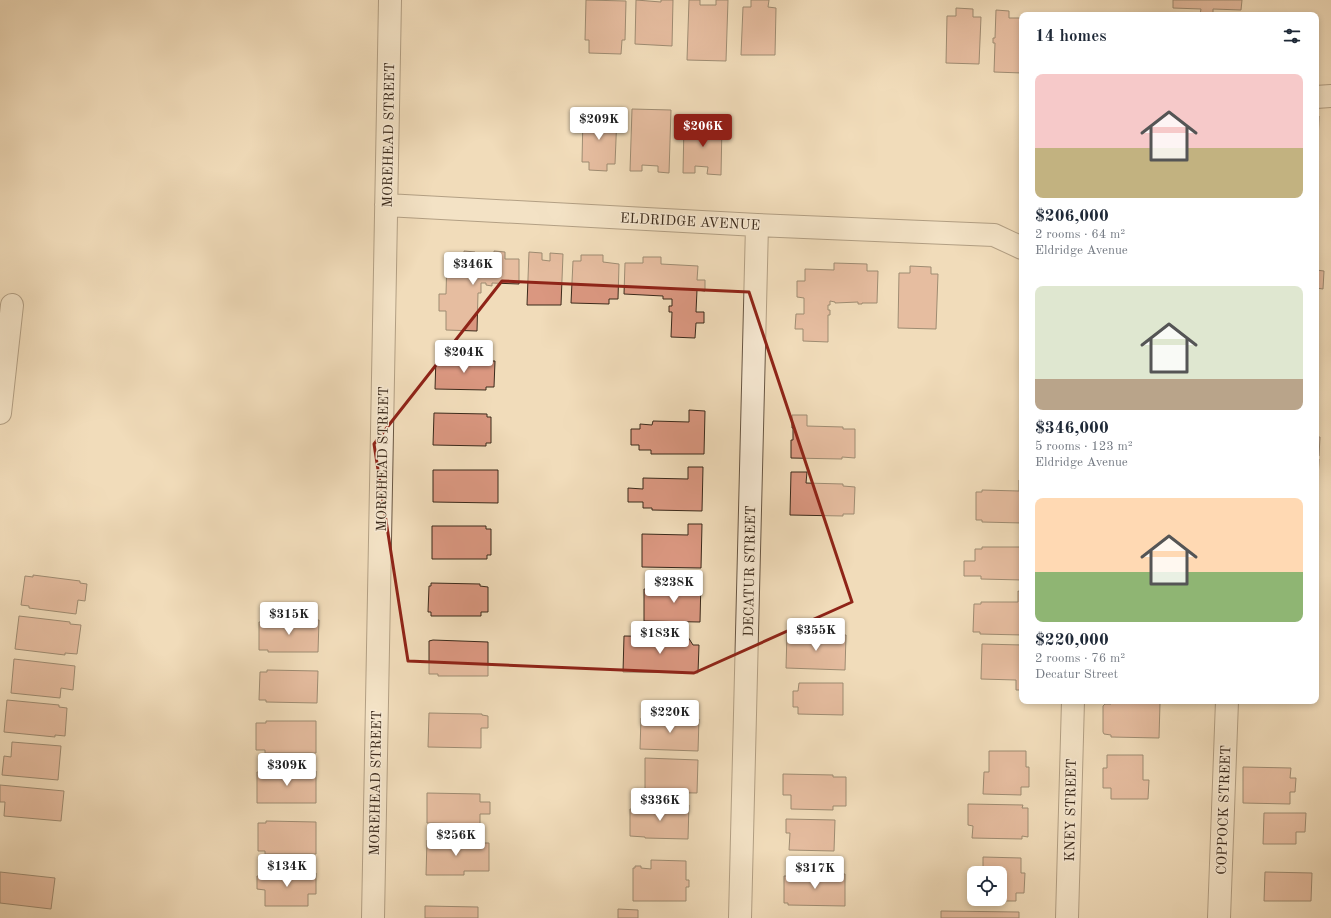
<!DOCTYPE html>
<html lang="en">
<head>
<meta charset="utf-8">
<style>
	body { margin:0; font-family:"Old Standard TT",serif; background:#f2f2f3; color:#1f2937; height:100vh; display:flex; flex-direction:column; font-size:15px; white-space:nowrap }
	* { box-sizing:border-box; margin:0 }
	p { font-size:13px; color:#747a83 }
	.icon { flex:none; width:22px; height:22px; fill:none; stroke:currentColor; stroke-width:2; stroke-linecap:round; stroke-linejoin:round }
	.map { position:relative; flex:1; overflow:hidden }
	.drawer { position:absolute; left:1019px; top:12px; width:300px; height:692px; display:flex; flex-direction:column; background:#fff; border-radius:8px; box-shadow:0 2px 6px #0003 }
	.drawer>* { flex:none }
	.buttons { position:absolute; left:967px; top:866px; display:grid; gap:8px }
	.buttons a { display:grid; place-items:center; width:40px; height:40px; border-radius:8px; background:#fff; box-shadow:0 2px 6px #0003; font-size:20px }
	.price { position:absolute; translate:-50% -34px; padding:0 9px; border-radius:4px; background:#fff; color:#222; font-size:13px; line-height:26px; filter:drop-shadow(0 1px 2px #0008) }
	.price::after { content:''; position:absolute; left:50%; top:24px; width:12px; height:9px; margin-left:-6px; background:inherit; clip-path:polygon(0 0,100% 0,50% 100%) }
	.price.active { background:#8f2418; color:#fff }
	ul { padding:0; list-style:none }
	li { display:grid; align-content:center; gap:8px; height:212px; padding:0 16px }
	li span { display:grid; place-items:center; height:124px; border-radius:8px; color:#555 }
	li>.icon { margin-inline-start:auto }
	span .icon { width:72px; height:72px; fill:#fffc; stroke-width:1 }
	li b { font-size:17px }
	h2 { display:flex; justify-content:space-between; align-items:center; height:48px; padding:0 16px; font-size:17px }
	.map>svg:first-child { display:block }
</style>
</head>
<body>
<div class="map">
<svg width="1331" height="918" viewBox="0 0 1331 918">
	<rect width="100%" height="100%" fill="#f1dcba"/>
	<filter id="stains"><feTurbulence type="fractalNoise" baseFrequency=".005" numOctaves="4"/><feColorMatrix values="0 0 0 0 .2 0 0 0 0 .09 0 0 0 0 .02 0 0 0 .5 -.17"/></filter>
	<radialGradient id="worn" r=".72"><stop offset=".6" stop-color="#630" stop-opacity="0"/><stop offset="1" stop-color="#630" stop-opacity=".3"/></radialGradient>
	<path fill="#da9780" stroke="#3b2a1b" d="M586,0L626,1L625,40H622L621,54L589,53V40H585Z
		M636,0L661,2V0H673L672,46L635,44Z
		M689,0H700V5H716V0H728L726,61L687,60Z
		M751,0H769L768,7L776,8L775,55H741L743,7H751Z
		M1173,0H1242L1241,10L1213,9V15H1200L1201,9L1173,8Z
		M956,8L973,9V17H981L979,64L946,63L947,16H956Z
		M996,10L1009,11V18H1022V73L994,72L995,43H993V38H995Z
		M632,109L671,110L669,173L658,172V166L642,165V171H630Z
		M583,114L617,115L615,164H607V171L589,170V162H582Z
		M1316,116H1319L1318,145H1316Z
		M684,124L722,125L721,175L707,174L708,167L695,166V173H683Z
		M464,251L475,252V258L494,259V251L505,252V259H519V284L492,283V286L486,285V283H481V293H478L477,331L446,330V311H439V294H446L447,257L464,258Z
		M529,252L542,253V260L550,261V253L563,254L561,305H527Z
		M581,255H603V262L619,264L618,299H609V304L571,303L573,261H581Z
		M643,257H661V264L698,266L697,280H705V291L697,290L696,312H704V323H696L695,338L671,337L672,312H669V306H672V299H663V296L624,294L625,263H643Z
		M834,263L867,264V271H878L877,303H862V304H858V302L835,303V302L830,301V305H828V310H830V315H828V342L803,341V329H795L796,314H804V298L797,297V281H805V269L834,270Z
		M910,266L931,267V274H938L936,329L898,328L899,273H910Z
		M1316,270L1324,271L1323,289L1316,288Z
		M436,357L486,358V361H495L494,387H486V390L435,389Z
		M689,410L705,411L704,454H651V450H639V445H631V429H640V424L652,425L653,421L689,422Z
		M434,413L487,414V417H491V443H486V446L433,445Z
		M792,415H807V426L843,427V429H855V458L842,457V459L791,458V440H793V428H792Z
		M1316,437H1320L1319,456H1316Z
		M1316,459H1319L1318,481H1316Z
		M688,467H703L702,511L652,510V508H643V502H628V488L643,489V478L688,479Z
		M433,470H498V503L433,502Z
		M791,472H807L806,483L843,484V486L855,487L854,514H843V516L790,515Z
		M1019,480H1022V523L982,522V520H976V492H982V490L1019,491Z
		M688,524H702L701,568L642,567V534L688,535Z
		M432,526H486V529H491V555H487V559H432Z
		M982,547H1022V580L981,579V576H964V561H975V549H982Z
		M33,575L80,581V583L87,584L85,601L78,600L76,614L29,608V606L21,605L25,576L33,577Z
		M686,579H701L700,622L644,621V589L686,590Z
		M431,583L480,584V586L488,587V612H481V616H431V612H428L429,586H431Z
		M1018,591L1022,592V635L980,634V632H973L974,604H981V602H1018Z
		M19,616L70,622V624L81,625L77,654L65,653V655L15,649Z
		M268,619L319,620L318,652H268V650H259V622H268Z
		M787,633L846,635L845,670L786,668Z
		M624,636L688,637L693,645H699L698,673L623,672Z
		M433,640L488,642V676H438V674H429V641Z
		M982,644L1022,645V690H1016V680L981,679Z
		M14,659L75,666L73,690L61,688L60,698L11,693Z
		M267,670L318,671L317,703L266,702V700H259L260,672H267Z
		M799,683H843V715L798,714V707H793V691H798Z
		M7,700L59,705V707L67,708L65,736L55,735V737L4,732Z
		M1111,702L1160,703L1159,738L1111,737V735L1104,734L1103,732V706L1105,704H1111Z
		M429,713L482,714V715L488,716V728H481V748L428,747Z
		M641,718L699,719L698,751L640,749Z
		M266,721H316V753H265V750H256V723H266Z
		M12,742L61,746L58,780L2,775L4,756L11,757Z
		M989,751H1026V767H1029V787H1021V795L983,794L984,772H989Z
		M1107,755H1143V780H1149L1148,799H1111V788H1103V768H1107Z
		M645,758L698,760L697,793L645,792Z
		M1243,767L1291,768L1290,778H1296L1295,792H1290V804L1243,803Z
		M316,771V803H257V772Z
		M783,774L833,775V777H846V806H833V810L791,809V795H783Z
		M0,785L64,791L61,821L4,816L5,802H0Z
		M427,793L480,794V802H490V814H480V824L427,823Z
		M645,804L689,805L688,839L645,838V837L630,836V809H645Z
		M968,804L1023,805L1022,808H1028V837L1022,836V839L972,838L973,826L968,825Z
		M1264,813H1306L1305,832H1296V844H1263Z
		M786,819L835,820L834,851L789,850L790,833H786Z
		M266,821L316,822V854H265V851H258V823H266Z
		M427,840L475,841V843H489V871H464V875H426Z
		M983,857L1021,858V873H1025L1024,893H1016V901H978V899H1000V873H983Z
		M651,860L686,861V880H689V887H686V901H633V868H635V866H641V868L651,869Z
		M0,872L55,878L51,909L0,903Z
		M265,872L316,873V894H308V906H265V890L257,889V876L265,875Z
		M1265,872L1312,873L1311,901H1264Z
		M788,873L845,874V906L788,905V903H784V876H788Z
		M425,906L478,907V918H425Z
		M618,909L638,910V918H618Z
		M941,911L1019,912V918H941Z"/>
	<g fill="none" stroke-linecap="round" stroke-linejoin="round">
		<g stroke="#685643" stroke-width="24">
			<path id="minor" d="M1316,97L1331,96
				M386,205L757,225L994,235L1022,248
				M0,413L12,305
				M373,918L390,0
				M740,918L757,225
				M1067,918L1073,701
				M1219,918L1227,701"/>
		</g>
		<use href="#minor" stroke="#f6e8d2" stroke-width="22"/>
	</g>
	<path d="M0 0H1331V918H0ZM502,281L749,292L852,602L694,673L408,661L374,444Z" fill="#f1dcba" fill-opacity=".55" fill-rule="evenodd"/>
	<path fill="none" stroke="#8f2418" stroke-width="3" stroke-linejoin="round" d="M502,281L749,292L852,602L694,673L408,661L374,444Z"/>
	<g text-anchor="middle" stroke-width="3" stroke-linejoin="round" paint-order="stroke">
		<g font-size="14" fill="#3b2a1b" stroke="#f6e8d2">
			<text transform="translate(388 135) rotate(-89)" y="5">MOREHEAD STREET</text>
			<text transform="translate(690 221) rotate(3)" y="5">ELDRIDGE AVENUE</text>
			<text transform="translate(382 459) rotate(-89)" y="5">MOREHEAD STREET</text>
			<text transform="translate(749 571) rotate(-89)" y="5">DECATUR STREET</text>
			<text transform="translate(375 783) rotate(-89)" y="5">MOREHEAD STREET</text>
			<text transform="translate(1070 810) rotate(-89)" y="5">KNEY STREET</text>
			<text transform="translate(1223 810) rotate(-88)" y="5">COPPOCK STREET</text>
		</g>
	</g>
	<rect width="100%" height="100%" filter="url(#stains)"/>
	<rect width="100%" height="100%" fill="url(#worn)"/>
</svg>
<div class="buttons">
<a><svg class="icon" aria-label="locate" viewBox="0 0 24 24"><circle cx="12" cy="12" r="6"/><path d="M12 2v4M12 18v4M2 12h4M18 12h4"/></svg></a>
</div>
<b class="price" style="left:599px;top:141px">$209K</b>
<b class="price active" style="left:703px;top:148px">$206K</b>
<b class="price" style="left:473px;top:286px">$346K</b>
<b class="price" style="left:464px;top:374px">$204K</b>
<b class="price" style="left:674px;top:604px">$238K</b>
<b class="price" style="left:289px;top:636px">$315K</b>
<b class="price" style="left:816px;top:652px">$355K</b>
<b class="price" style="left:660px;top:655px">$183K</b>
<b class="price" style="left:670px;top:734px">$220K</b>
<b class="price" style="left:287px;top:787px">$309K</b>
<b class="price" style="left:660px;top:822px">$336K</b>
<b class="price" style="left:456px;top:857px">$256K</b>
<b class="price" style="left:287px;top:888px">$134K</b>
<b class="price" style="left:815px;top:890px">$317K</b>
<section class="drawer">
<h2>14 homes<svg class="icon" aria-label="filters" viewBox="0 0 24 24"><path d="M4 7h16M4 17h16"/><circle cx="9" cy="7" r="2"/><circle cx="15" cy="17" r="2"/></svg></h2>
<ul>
<li><span style="background:linear-gradient(#f6c9c9 60%,#c2b280 0)"><svg class="icon" aria-label="home" viewBox="0 0 24 24"><path d="M3 11l9-7 9 7M6 9v11h12V9"/></svg></span><div><b>$206,000</b><p>2 rooms · 64 m²</p><p>Eldridge Avenue</p></div></li>
<li><span style="background:linear-gradient(#dfe7d0 75%,#b9a48a 0)"><svg class="icon" aria-label="home" viewBox="0 0 24 24"><path d="M3 11l9-7 9 7M6 9v11h12V9"/></svg></span><div><b>$346,000</b><p>5 rooms · 123 m²</p><p>Eldridge Avenue</p></div></li>
<li><span style="background:linear-gradient(#ffd9b3 60%,#8fb573 0)"><svg class="icon" aria-label="home" viewBox="0 0 24 24"><path d="M3 11l9-7 9 7M6 9v11h12V9"/></svg></span><div><b>$220,000</b><p>2 rooms · 76 m²</p><p>Decatur Street</p></div></li>
</ul>
</section>
</div>
</body>
</html>
